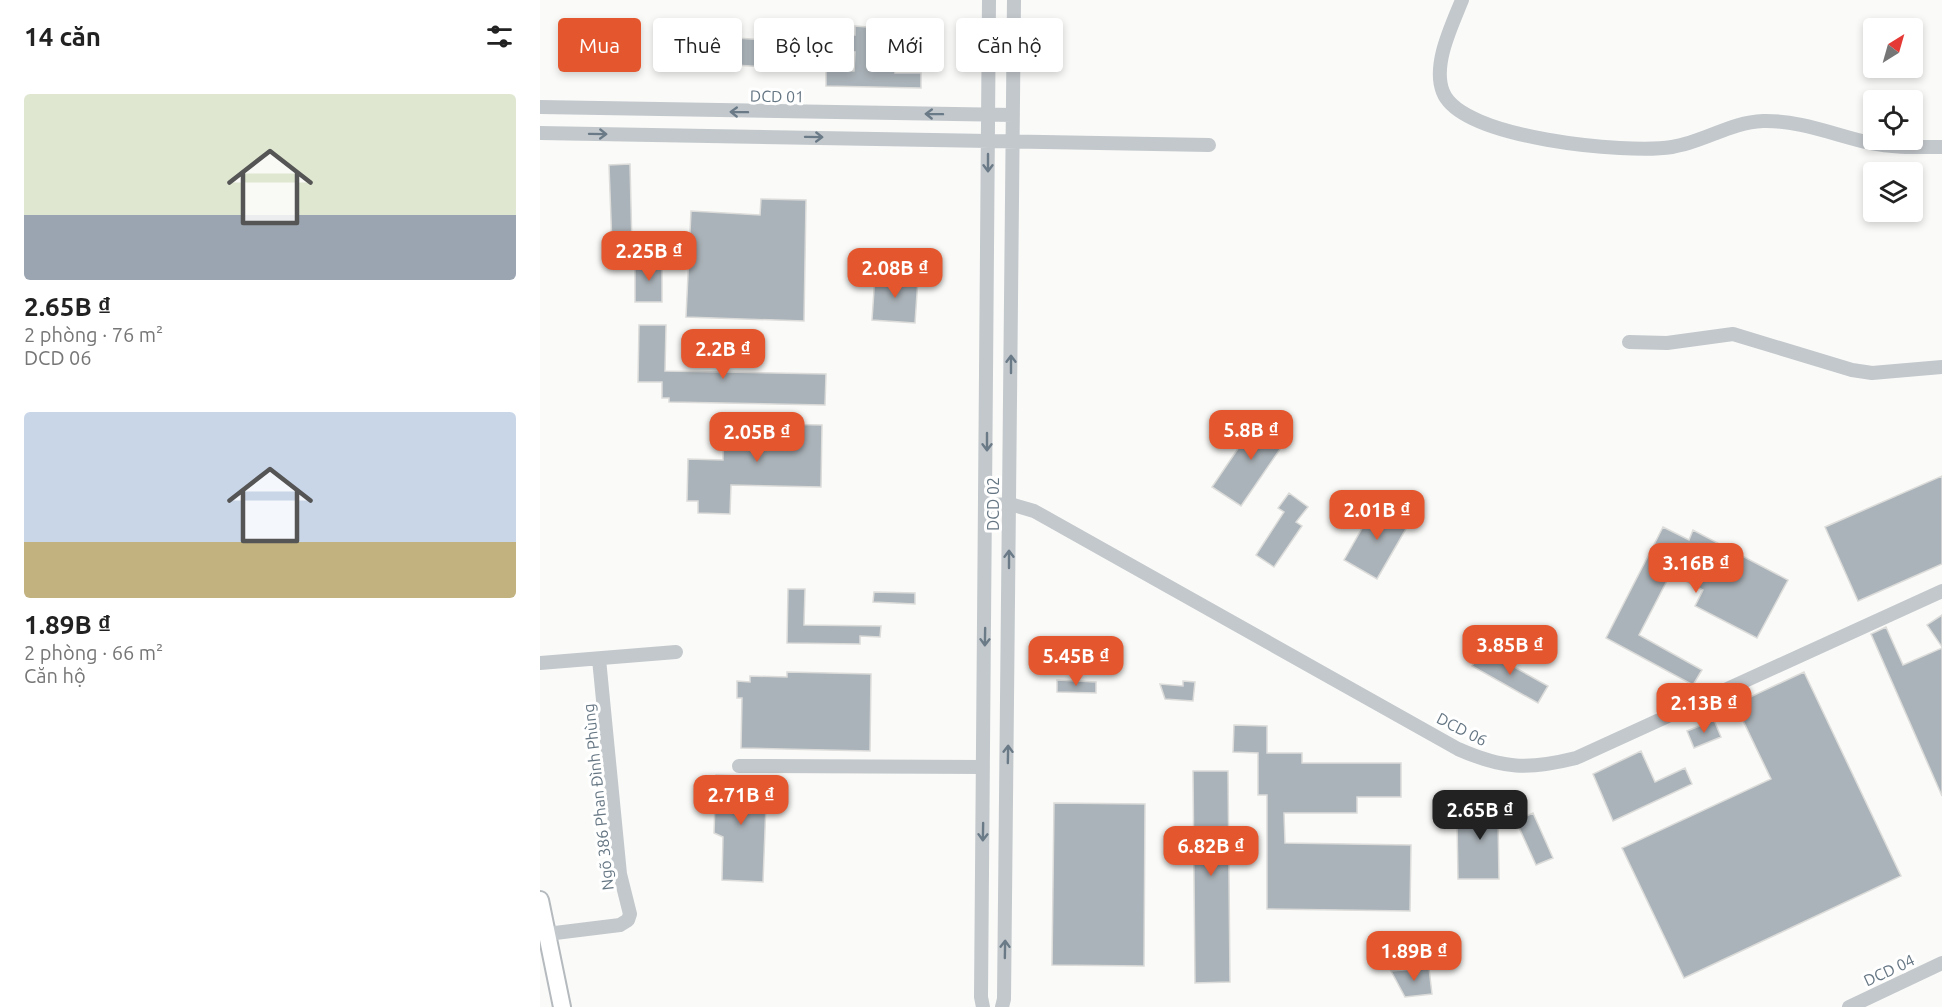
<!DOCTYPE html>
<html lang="vi">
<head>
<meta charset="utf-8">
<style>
	body { margin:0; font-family:Ubuntu,sans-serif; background:#f2f2f2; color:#222; height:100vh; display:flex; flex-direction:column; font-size:22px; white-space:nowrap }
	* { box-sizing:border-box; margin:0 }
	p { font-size:20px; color:#767676 }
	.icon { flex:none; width:33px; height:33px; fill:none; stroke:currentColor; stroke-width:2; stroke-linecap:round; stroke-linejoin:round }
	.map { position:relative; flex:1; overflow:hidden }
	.sheet { display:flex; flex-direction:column; background:#fff; width:540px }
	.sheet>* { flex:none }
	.banner { position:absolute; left:18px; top:18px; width:570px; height:54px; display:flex; gap:12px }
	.needle { width:39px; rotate:37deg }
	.controls { position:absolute; left:1323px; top:18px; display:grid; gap:12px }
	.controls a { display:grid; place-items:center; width:60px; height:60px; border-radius:6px; background:#fff; box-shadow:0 3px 9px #0003; font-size:30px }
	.price { position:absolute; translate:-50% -51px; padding:0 14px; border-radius:12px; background:#e4572e; color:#fff; font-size:20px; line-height:39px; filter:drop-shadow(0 2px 3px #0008) }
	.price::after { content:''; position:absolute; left:50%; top:36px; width:18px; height:14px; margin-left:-9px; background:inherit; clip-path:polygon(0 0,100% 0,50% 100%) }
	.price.selected { background:#222; color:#fff }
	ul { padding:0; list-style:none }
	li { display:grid; align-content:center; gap:12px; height:318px; padding:0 24px }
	li span { display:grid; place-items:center; height:186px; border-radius:6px; color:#555 }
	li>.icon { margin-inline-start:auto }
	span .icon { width:108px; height:108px; fill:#fffc; stroke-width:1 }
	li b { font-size:26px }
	h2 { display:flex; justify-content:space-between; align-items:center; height:72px; padding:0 24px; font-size:26px }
	.chip { padding:0 21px; border-radius:6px; background:#fff; box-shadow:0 3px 9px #0003; font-size:21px; line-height:54px }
	.chip.selected { background:#e4572e; color:#fff }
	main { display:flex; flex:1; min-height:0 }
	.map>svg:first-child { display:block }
</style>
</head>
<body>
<main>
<section class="sheet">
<h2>14 căn<svg class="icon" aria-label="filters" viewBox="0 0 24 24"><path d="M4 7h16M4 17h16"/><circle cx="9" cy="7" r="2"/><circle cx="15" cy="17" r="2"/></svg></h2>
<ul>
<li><span style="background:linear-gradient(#dfe7d0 65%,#9aa5b1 0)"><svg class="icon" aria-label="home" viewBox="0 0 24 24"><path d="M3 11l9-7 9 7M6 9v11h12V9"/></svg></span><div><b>2.65B ₫</b><p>2 phòng · 76 m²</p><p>DCD 06</p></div></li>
<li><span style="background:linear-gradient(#c9d6e8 70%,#c2b280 0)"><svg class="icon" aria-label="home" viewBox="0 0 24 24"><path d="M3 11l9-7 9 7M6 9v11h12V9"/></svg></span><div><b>1.89B ₫</b><p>2 phòng · 66 m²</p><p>Căn hộ</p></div></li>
</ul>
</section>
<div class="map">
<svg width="1402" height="1007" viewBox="0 0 1402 1007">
	<rect width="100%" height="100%" fill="#fafaf8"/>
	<path fill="#aab3b9" stroke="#dcdcda" stroke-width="1.5" d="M315,26L327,27V37L356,38L355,73H381V88L286,86V71H314L315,52L304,51V35H315Z
		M197,38L240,41L238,68L196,65Z
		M90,164L92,247H72L69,165Z
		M221,199L266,200L264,321L146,317L151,211L220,215Z
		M95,263H122V302H95Z
		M335,275L378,279L375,323L332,320Z
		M99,325H126L125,371L286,374L285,405L129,402V398H122V382H98Z
		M720,416L749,436L701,506L672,487Z
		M184,423L282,425L281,487L191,485L190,514L158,513V501H147L148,459L183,460Z
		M1402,476V564L1318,601L1285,527Z
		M749,493L768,507L756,522L762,526L734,567L716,555L744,512L738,508Z
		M837,502L870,522L837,579L804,560Z
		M1123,527L1149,540L1153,530L1248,580L1217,638L1155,606L1163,590L1131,573L1099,635L1162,670L1153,685L1066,638Z
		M248,589H265L264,625L341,626L340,637L320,636V644L247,643Z
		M334,592L375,593V604L333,602Z
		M1402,615V647L1387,625Z
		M1346,627L1363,665L1402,648V796L1331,634Z
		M942,649L1008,686L998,703L932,666Z
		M247,672L331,674L330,751L201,748L202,698H197V681L210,682V676L247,677Z
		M1264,672L1361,876L1144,978L1082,848L1231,779L1195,704Z
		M517,680L556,682V693L517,692Z
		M643,681L655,682L653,701L625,699L620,684L643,686Z
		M1174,720L1181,737L1154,748L1147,731Z
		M694,725L727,726V753H762V763H861V797H817V813H744L745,843L871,845L870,911L727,909V795H718V753L693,752Z
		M1101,751L1115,782L1145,768L1152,784L1073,821L1053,774Z
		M653,771H688L690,982L655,983Z
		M176,775L227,777L223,882L182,880L183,837L174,833Z
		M937,794H961V819H958L959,879H918L917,820H937Z
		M514,803L605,804L604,966L512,965Z
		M993,813L1013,858L996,865L976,821Z
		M889,968L892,994L865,997L851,971Z"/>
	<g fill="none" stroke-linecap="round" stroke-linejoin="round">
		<g stroke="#b5babe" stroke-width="20">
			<path id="major" d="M0,900L22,1007"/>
		</g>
		<path stroke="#c3c8cc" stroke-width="14" d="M922,0C912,25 892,65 903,92C921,139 1087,154 1132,147C1164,142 1191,122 1223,121C1259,120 1295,135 1330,143C1354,148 1378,147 1402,147
			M0,107L473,115
			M0,133L669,145
			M1089,342L1127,343L1193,334L1312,370L1332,373L1402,367
			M446,505L470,504L494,511L918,749C963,769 988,770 1036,758L1402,591
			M0,663L136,652
			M199,766L443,767
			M7,934L80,925L88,920L90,914L80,874L59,659
			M443,1007L441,997L449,0
			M462,1007L464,999L474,0
			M1309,1007L1402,963"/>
		<use href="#major" stroke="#fff" stroke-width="16"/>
	</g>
	<defs><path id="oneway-shaft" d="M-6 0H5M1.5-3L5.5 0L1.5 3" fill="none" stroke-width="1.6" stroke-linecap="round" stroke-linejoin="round" transform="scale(1.5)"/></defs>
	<g stroke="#6a7a87">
		<use href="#oneway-shaft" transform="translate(199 112) rotate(-179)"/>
		<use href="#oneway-shaft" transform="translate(394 114) rotate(-179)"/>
		<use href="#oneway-shaft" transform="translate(58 134) rotate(1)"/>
		<use href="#oneway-shaft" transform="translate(274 137) rotate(1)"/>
		<use href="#oneway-shaft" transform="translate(448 163) rotate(90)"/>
		<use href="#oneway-shaft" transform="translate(471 364) rotate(-90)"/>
		<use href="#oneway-shaft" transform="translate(447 442) rotate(90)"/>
		<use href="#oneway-shaft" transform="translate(469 559) rotate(-90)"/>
		<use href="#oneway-shaft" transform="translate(445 637) rotate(91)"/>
		<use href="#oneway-shaft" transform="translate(468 754) rotate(-89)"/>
		<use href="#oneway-shaft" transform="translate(443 832) rotate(91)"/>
		<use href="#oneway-shaft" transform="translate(465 949) rotate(-89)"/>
	</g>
	<g text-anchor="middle" stroke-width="6" stroke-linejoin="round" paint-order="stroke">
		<g font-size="16" fill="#657683" stroke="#fff">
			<text transform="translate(237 96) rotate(1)" y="6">DCD 01</text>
			<text transform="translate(453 504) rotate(-90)" y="6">DCD 02</text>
			<text transform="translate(922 729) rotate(27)" y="6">DCD 06</text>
			<text transform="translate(58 797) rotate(-96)" y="6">Ngõ 386 Phan Đình Phùng</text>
			<text transform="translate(1349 970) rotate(-25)" y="6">DCD 04</text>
		</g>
	</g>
</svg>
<div class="controls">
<a><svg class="needle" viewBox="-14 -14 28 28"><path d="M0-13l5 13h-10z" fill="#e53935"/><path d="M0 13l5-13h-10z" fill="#767676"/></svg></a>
<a><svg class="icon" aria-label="locate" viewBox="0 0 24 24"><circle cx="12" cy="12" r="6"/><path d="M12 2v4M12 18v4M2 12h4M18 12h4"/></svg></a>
<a><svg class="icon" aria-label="layers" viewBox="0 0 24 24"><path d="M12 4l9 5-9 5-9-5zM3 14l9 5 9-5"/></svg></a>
</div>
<b class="price" style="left:109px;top:282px">2.25B ₫</b>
<b class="price" style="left:355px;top:299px">2.08B ₫</b>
<b class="price" style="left:183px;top:380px">2.2B ₫</b>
<b class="price" style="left:711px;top:461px">5.8B ₫</b>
<b class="price" style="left:217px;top:463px">2.05B ₫</b>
<b class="price" style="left:837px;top:541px">2.01B ₫</b>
<b class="price" style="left:1156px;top:594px">3.16B ₫</b>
<b class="price" style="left:970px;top:676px">3.85B ₫</b>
<b class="price" style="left:536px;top:687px">5.45B ₫</b>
<b class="price" style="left:1164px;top:734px">2.13B ₫</b>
<b class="price" style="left:201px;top:826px">2.71B ₫</b>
<b class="price selected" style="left:940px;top:841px">2.65B ₫</b>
<b class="price" style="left:671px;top:877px">6.82B ₫</b>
<b class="price" style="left:874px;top:982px">1.89B ₫</b>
<div class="banner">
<a class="chip selected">Mua</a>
<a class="chip">Thuê</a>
<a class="chip">Bộ lọc</a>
<a class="chip">Mới</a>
<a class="chip">Căn hộ</a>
</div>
</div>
</main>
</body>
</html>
